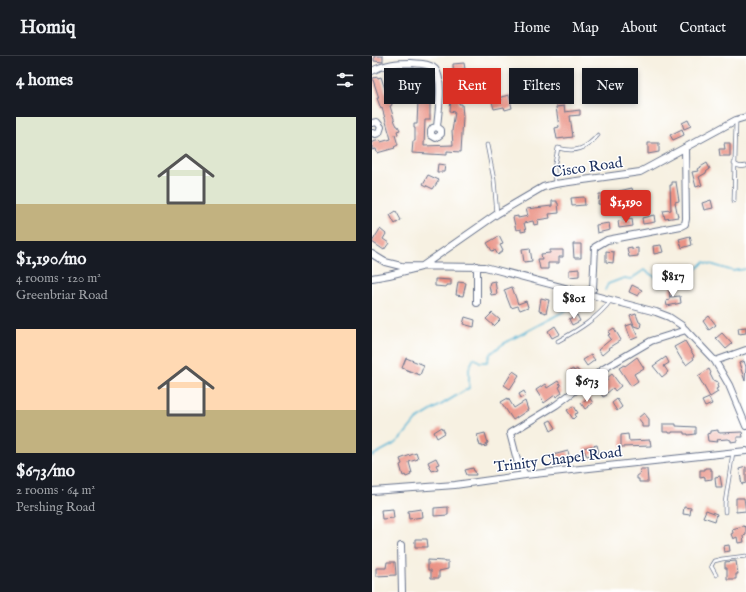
<!DOCTYPE html>
<html lang="en">
<head>
<meta charset="utf-8">
<style>
	body { margin:0; font-family:"IM FELL English",serif; background:#20242c; color:#f1f3f6; height:100vh; display:flex; flex-direction:column; font-size:15px; white-space:nowrap }
	* { box-sizing:border-box; margin:0 }
	p { font-size:13px; color:#9ea1a6 }
	.icon { flex:none; width:22px; height:22px; fill:none; stroke:currentColor; stroke-width:2; stroke-linecap:round; stroke-linejoin:round }
	.map { position:relative; flex:1; overflow:hidden }
	.side { display:flex; flex-direction:column; background:#171b24; width:372px }
	.side>* { flex:none }
	.top-card { position:absolute; left:12px; top:12px; width:302px; height:36px; display:flex; gap:8px }
	.price { position:absolute; translate:-50% -34px; padding:0 9px; border-radius:4px; background:#fff; color:#222; font-size:13px; line-height:26px; filter:drop-shadow(0 1px 2px #0008) }
	.price::after { content:''; position:absolute; left:50%; top:24px; width:12px; height:9px; margin-left:-6px; background:inherit; clip-path:polygon(0 0,100% 0,50% 100%) }
	.price.active { background:#d93025; color:#fff }
	ul { padding:0; list-style:none }
	li { display:grid; align-content:center; gap:8px; height:212px; padding:0 16px }
	li span { display:grid; place-items:center; height:124px; border-radius:0px; color:#555 }
	li>.icon { margin-inline-start:auto }
	span .icon { width:72px; height:72px; fill:#fffc; stroke-width:1 }
	li b { font-size:17px }
	h2 { display:flex; justify-content:space-between; align-items:center; height:48px; padding:0 16px; font-size:17px }
	.chip { padding:0 14px; border-radius:0px; background:#171b24; box-shadow:0 2px 6px #0003; font-size:14px; line-height:36px }
	.chip.active { background:#d93025; color:#fff }
	header { display:flex; align-items:center; gap:24px; box-sizing:border-box; height:56px; padding:0 20px; background:#171b24; border-bottom:1px solid #363941 }
	header strong { font-size:19px }
	nav { display:flex; gap:22px; margin-inline-start:auto; font-size:14px }
	main { display:flex; flex:1; min-height:0 }
	.map>svg:first-child { display:block }
</style>
</head>
<body>
<header>
<strong>Homiq</strong>
<nav><a>Home</a><a>Map</a><a>About</a><a>Contact</a></nav>
</header>
<main>
<section class="side">
<h2>4 homes<svg class="icon" aria-label="filters" viewBox="0 0 24 24"><path d="M4 7h16M4 17h16"/><circle cx="9" cy="7" r="2"/><circle cx="15" cy="17" r="2"/></svg></h2>
<ul>
<li><span style="background:linear-gradient(#dfe7d0 70%,#c2b280 0)"><svg class="icon" aria-label="home" viewBox="0 0 24 24"><path d="M3 11l9-7 9 7M6 9v11h12V9"/></svg></span><div><b>$1,190/mo</b><p>4 rooms · 120 m²</p><p>Greenbriar Road</p></div></li>
<li><span style="background:linear-gradient(#ffd9b3 65%,#c2b280 0)"><svg class="icon" aria-label="home" viewBox="0 0 24 24"><path d="M3 11l9-7 9 7M6 9v11h12V9"/></svg></span><div><b>$673/mo</b><p>2 rooms · 64 m²</p><p>Pershing Road</p></div></li>
</ul>
</section>
<div class="map">
<svg width="374" height="536" viewBox="0 0 374 536">
	<rect width="100%" height="100%" fill="#fff"/>
	<filter id="ink" filterUnits="userSpaceOnUse"><feTurbulence type="fractalNoise" baseFrequency=".025" numOctaves="2"/><feDisplacementMap in="SourceGraphic" scale="8" xChannelSelector="R" yChannelSelector="G"/><feConvolveMatrix kernelMatrix="1 2 1 2 8 2 1 2 1" color-interpolation-filters="sRGB"/></filter>
	<filter id="wash" filterUnits="userSpaceOnUse"><feTurbulence type="fractalNoise" baseFrequency=".012" numOctaves="4" result="noise"/><feDisplacementMap in="SourceGraphic" scale="16" xChannelSelector="R" yChannelSelector="G"/><feGaussianBlur stdDeviation="0.9" result="paint"/><feColorMatrix in="noise" values="0 0 0 0 0 0 0 0 0 0 0 0 0 0 0 0 0 1.4 0 .05"/><feComposite in="paint" operator="in"/></filter>
	<g filter="url(#wash)">
		<rect width="100%" height="100%" fill="#f7f1e2"/>
		<g fill="none" stroke-linecap="round" stroke-linejoin="round">
			<path stroke="#58b5d6" stroke-width="1.5" d="M233,234L236,228L252,222L259,223L272,214L283,221L308,217L316,212L325,213L332,206L361,215L374,213
				M0,400L22,388L31,380L44,364L97,332V312L102,302L108,306H115L118,298L131,288L202,250L213,246"/>
		</g>
		<g id="blocks">
			<path fill="#ea9284" d="M2,0H11V6L2,5Z
				M92,7L93,13H90V19H89L88,33L90,34V38H88L87,48H90L91,61L89,96L75,95V99L40,97L41,85H43V72H42V68H45L46,45H48L49,32H46V28L37,29V32L30,33L28,20L46,19V14L55,15L54,34H58V64H53L52,90L81,89L80,75L83,56L78,55L80,27H82L81,8Z
				M6,21V22L9,21L16,42L20,40L22,46H19L20,49L18,50L23,66L25,70H26L28,74L25,75L26,78L23,79L26,89L22,91L23,92L5,97L4,93L0,94V86L8,84L9,86L19,83L10,52L9,53L5,42H7L1,24V22Z
				M137,39L140,52L133,54L132,51L122,53L120,46L130,44L129,41Z
				M192,50L193,56L208,54V59L198,60L201,81L185,83L183,72L187,71L184,51Z
				M316,64L319,70L312,73L310,67Z
				M310,73L312,79L301,84L298,79Z
				M276,87H287V96L276,98Z
				M352,87H358V100H348L347,93H353Z
				M335,107L338,113L334,116V117L327,121L330,129L324,131L320,116L326,115L325,113Z
				M66,108L73,109L72,116H65Z
				M56,119L67,124L61,133L51,128Z
				M300,126H304L307,145L303,146L306,161L293,163L291,155L299,154L298,129H300Z
				M260,132L262,140L250,142V140L246,141L245,136H247V135Z
				M227,138H236V149L226,148Z
				M212,141L213,149L200,150L199,142Z
				M339,144L341,152L332,154L330,147Z
				M180,145H185V147H186L187,157L177,158L178,162L165,164L166,168L162,169L161,165L152,167L154,175L149,176V173L144,174L141,161L146,160V162L156,160L154,153L180,150Z
				M24,155L29,164L23,168L18,159Z
				M282,159L283,166L271,168L270,162Z
				M260,163L261,170L247,172L246,165Z
				M237,167L238,174L225,177L224,169Z
				M8,173L14,178L11,183L17,187L12,194L0,186Z
				M127,180L131,188L128,189L131,195L126,199L123,194L120,195L115,187Z
				M318,180L320,189L310,192L307,183Z
				M201,188H209V202H202Z
				M289,189L291,196L282,198L281,190Z
				M260,191V193L266,192V200L257,201L255,192Z
				M158,192L160,205L152,206L150,193Z
				M178,194H191V201H187V207H176V213H168L166,203H170L169,198L178,197Z
				M234,195L242,196L241,207L234,206Z
				M207,213V220L197,221V214Z
				M63,223L79,224V229H74V231L63,230Z
				M123,225L125,238L119,239L117,229L118,226Z
				M86,226L94,227L91,240L84,239Z
				M260,229L270,234L266,240L257,236Z
				M299,230L304,233L298,241L308,240L309,247L295,250L294,245L298,244L297,234Z
				M140,231L146,248L154,245L156,251L148,254L146,250L139,252L132,234Z
				M169,242L177,244L174,257L167,255Z
				M120,257L128,264L122,270L114,263Z
				M264,258L267,266L269,267L268,272L262,270L258,260Z
				M205,259L208,265L200,269L197,263Z
				M337,260L344,269L337,274L331,265Z
				M93,261L103,264L102,271L91,268Z
				M260,268L266,281L259,284L254,270Z
				M183,270L188,278L180,282L176,275Z
				M374,271V277L367,278L366,272Z
				M242,272L249,284L236,292L237,293L230,299L226,294L239,283L236,279L238,278L236,276Z
				M350,277L360,288L354,293L344,282Z
				M313,285L322,300L321,301L322,303L314,309L312,306H311L302,291Z
				M219,299L223,304L215,310L211,304Z
				M265,301L272,312L262,318L266,325L259,330L247,312L252,309L253,310Z
				M294,301L297,307L292,310L296,316L290,321L281,310Z
				M34,302L52,309L48,319L30,312Z
				M372,305L374,311L373,325L367,307Z
				M201,313L202,315L205,313L209,319L201,325L195,316Z
				M337,313L339,317L338,318L342,326L344,325L346,328L345,329L346,332L344,333L346,336L338,341L326,320Z
				M141,315L147,319L138,333L132,329Z
				M240,318L249,330L243,335L241,332L234,338L235,339L231,341L224,330L227,328L228,329L236,324L235,322Z
				M186,325L189,330L187,331L190,337L184,341L183,339L172,347L164,334L173,328L175,332Z
				M152,335L154,339L149,342L147,338Z
				M217,341L221,347L213,353L209,347Z
				M136,342L142,352L153,345L156,354L141,364L129,346Z
				M337,342L340,348L333,351L330,345Z
				M245,343L250,351L245,355L240,347Z
				M202,350L206,357L203,358L204,360L201,363L195,354Z
				M272,357L277,363V371H270V367L266,362Z
				M179,364L184,372L179,375L175,366Z
				M291,368H304V370L324,371V378L316,379V378H312V376H300V377H296V376H291Z
				M70,371L73,377L65,382L62,376Z
				M346,374V376L348,377L370,376L371,381H365V385L359,386V384L355,383L344,384L345,386L336,385L335,378L338,377V375Z
				M113,377L116,387L114,388L115,390L110,391V389L108,390L105,379Z
				M256,378L257,385L278,384L279,390L249,391V379Z
				M225,389L227,397L215,400L211,392Z
				M196,395L198,404L183,408L181,399Z
				M44,397L46,403L37,406L40,417H38L39,419L34,421L33,419L31,420L28,409L30,408L28,403Z
				M64,402L67,408L64,409L66,413L60,415L56,406Z
				M374,411V427L370,428L367,413Z
				M101,412L102,415H103L104,419H95L93,414Z
				M333,412H338V414H340V423L333,424V421L328,422V414H333Z
				M268,413H275L276,426H267V423H265V419H267Z
				M348,420L350,431H344L343,421Z
				M364,442H372L374,455L364,456Z
				M76,451V459L62,460V452Z
				M312,451L319,452L318,459L311,458Z
				M21,453L22,462L10,463L9,454Z
				M49,453L50,461L37,463L36,455Z
				M334,454L345,458L343,465L331,461Z
				M371,470L374,471V479L371,480L372,486L366,487L365,481L361,483L359,478L361,477L360,473Z
				M43,483H55L56,491H43Z
				M357,489L358,495L352,496L351,490Z
				M56,504L72,505V506H76V513L67,515V522H59V514H56Z
				M364,505L366,518H364V523H355V512H353V506Z
				M15,506H23L24,519L4,520V512H14Z"/>
		</g>
	</g>
	<g filter="url(#ink)">
		<use href="#blocks" fill-opacity="0" stroke="#68738c" stroke-width="1"/>
		<g fill="none" stroke-linecap="round" stroke-linejoin="round">
			<g stroke="#68738c" stroke-width="4.5">
				<path id="service" d="M115,89L122,124L125,158
					M362,107C366,111 369,111 374,110
					M183,128L182,112L186,92C204,97 214,93 226,79
					M362,145L364,64
					M186,285C206,274 226,262 239,244
					M353,456V447L361,396
					M344,519L339,510L342,505L350,503L374,500"/>
			</g>
			<g stroke="#68738c" stroke-width="8">
				<path id="minor" d="M0,15C13,8 25,7 39,7C47,8 57,7 63,13C72,23 66,58 65,71L69,74V78L64,82L59,79V75L61,72L65,71
					M0,67L5,66L9,71L7,77L4,78L0,77
					M0,198L13,206L29,210L113,211L284,256L297,261L309,269L343,305L357,329L374,370
					M105,210V247
					M0,222L17,219L49,211L125,158L171,131L183,128L268,116L364,64L374,61
					M211,236L221,233L223,191L235,184L309,170L313,168L314,163L313,92
					M343,305L374,294
					M153,419L145,404L138,377L184,349L233,312L279,285L314,274
					M0,435L83,429L153,419L374,395
					M29,490L30,536"/>
			</g>
			<use href="#service" stroke="#fff" stroke-width="3"/>
			<use href="#minor" stroke="#fff" stroke-width="6"/>
		</g>
	</g>
	<g text-anchor="middle" stroke-width="3" stroke-linejoin="round" paint-order="stroke">
		<g font-size="15" fill="#1b2f5e" stroke="#fff">
			<text transform="translate(215 111) rotate(-8)" y="5">Cisco Road</text>
			<text transform="translate(186 403) rotate(-7)" y="5">Trinity Chapel Road</text>
		</g>
	</g>
</svg>
<b class="price active" style="left:254px;top:168px">$1,190</b>
<b class="price" style="left:301px;top:242px">$817</b>
<b class="price" style="left:202px;top:264px">$801</b>
<b class="price" style="left:215px;top:347px">$673</b>
<div class="top-card">
<a class="chip">Buy</a>
<a class="chip active">Rent</a>
<a class="chip">Filters</a>
<a class="chip">New</a>
</div>
</div>
</main>
</body>
</html>
